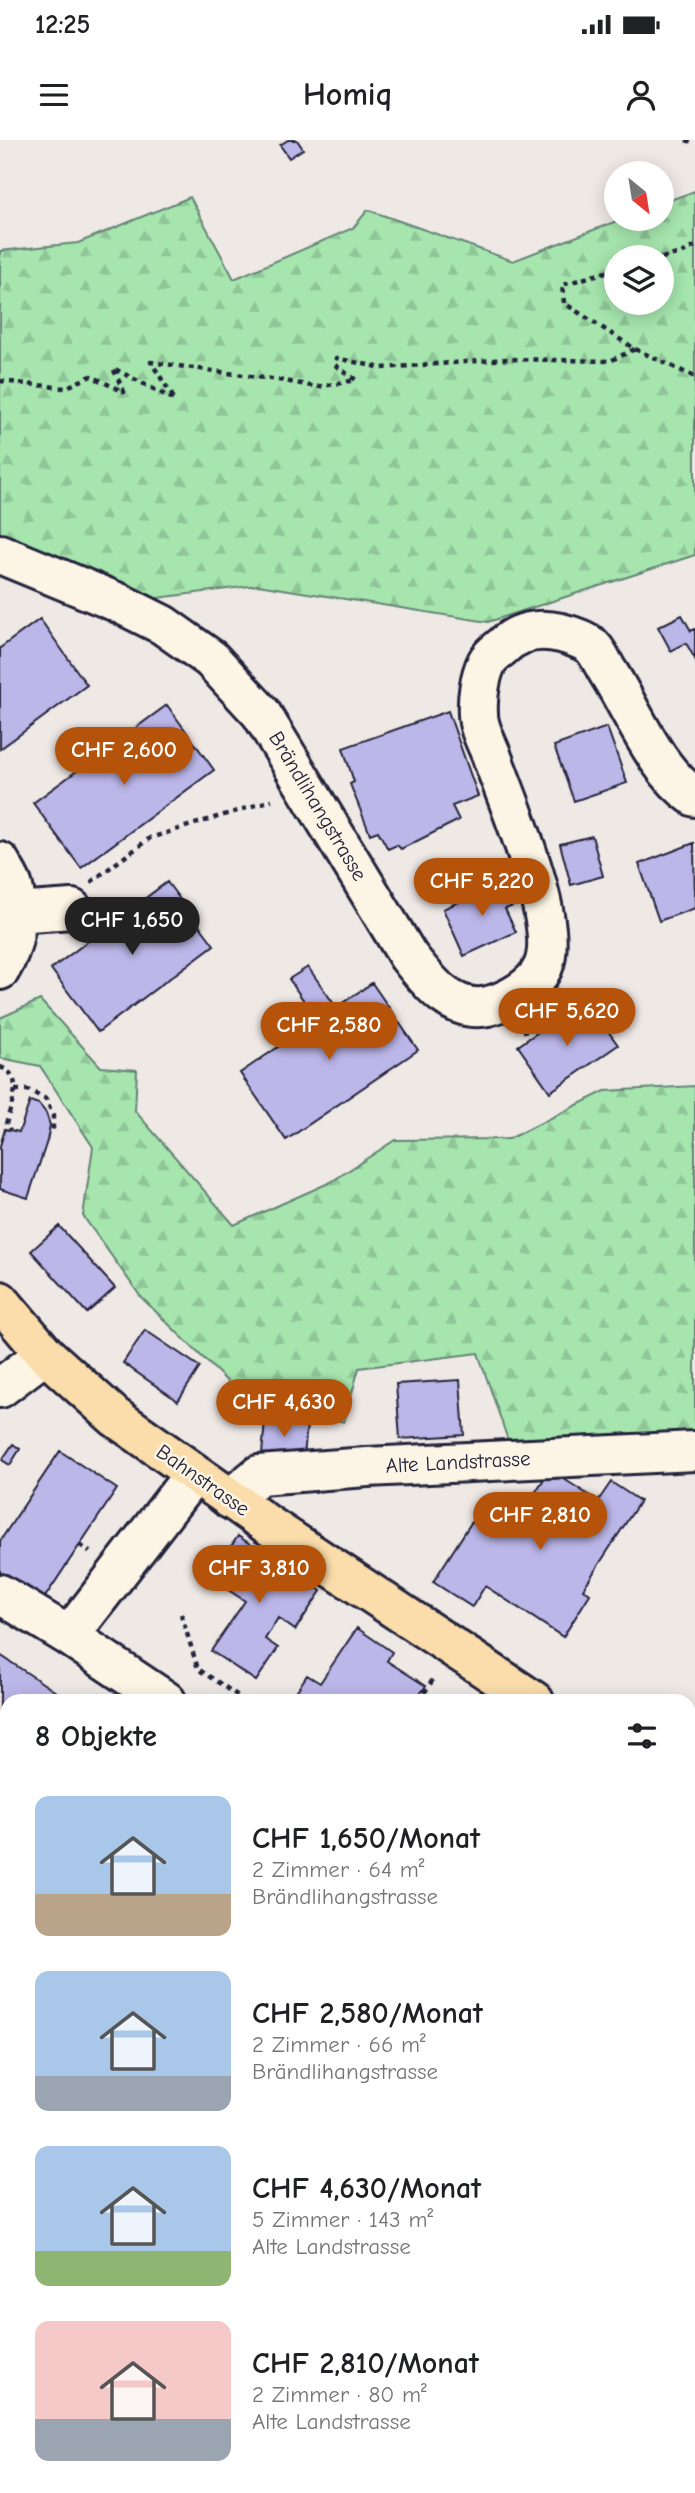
<!DOCTYPE html>
<html lang="de">
<head>
<meta charset="utf-8">
<style>
	body { margin:0; font-family:"Comic Neue",sans-serif; background:#f6f6f6; color:#202124; height:100vh; display:flex; flex-direction:column; font-size:26px; white-space:nowrap }
	* { box-sizing:border-box; margin:0 }
	p { font-size:23px; color:#757577 }
	.icon { flex:none; width:38px; height:38px; fill:none; stroke:currentColor; stroke-width:2; stroke-linecap:round; stroke-linejoin:round }
	.map { position:relative; flex:1; overflow:hidden }
	.side { position:absolute; left:0px; top:1554px; width:696px; height:800px; display:flex; flex-direction:column; background:#fff; border-radius:21px 21px 0 0; box-shadow:0 4px 18px #0003 }
	.side>* { flex:none }
	.needle { width:46px; rotate:150deg }
	.buttons { position:absolute; left:604px; top:21px; display:grid; gap:14px }
	.buttons a { display:grid; place-items:center; width:70px; height:70px; border-radius:50%; background:#fff; box-shadow:0 4px 18px #0003; font-size:35px }
	.price { position:absolute; translate:-50% -60px; padding:0 16px; border-radius:24px; background:#b45309; color:#fff; font-size:23px; line-height:46px; filter:drop-shadow(0 2px 4px #0008) }
	.price::after { content:''; position:absolute; left:50%; top:42px; width:21px; height:16px; margin-left:-10px; background:inherit; clip-path:polygon(0 0,100% 0,50% 100%) }
	.price.current { background:#222; color:#fff }
	ul { padding:0; list-style:none }
	li { display:flex; align-items:center; gap:21px; height:175px; padding:0 35px }
	li span { display:grid; place-items:center; flex:none; width:196px; height:140px; border-radius:14px; color:#555 }
	li>.icon { margin-inline-start:auto }
	span .icon { width:84px; height:84px; fill:#fffc; stroke-width:1 }
	li b { font-size:30px }
	h2 { display:flex; justify-content:space-between; align-items:center; height:84px; padding:0 35px; font-size:30px }
	.status { display:flex; justify-content:space-between; align-items:center; height:49px; padding:0 35px; background:#fff; direction:ltr }
	.status svg { height:19px; fill:currentColor }
	header { display:flex; justify-content:space-between; align-items:center; height:91px; padding:0 35px; background:#fff; font-size:32px; font-weight:700 }
	.map>svg:first-child { display:block }
</style>
</head>
<body>
<div class="status"><b>12:25</b><svg viewBox="0 0 49 12"><path d="M0 12V9h3v3zM5 12V6h3v6zM10 12V3h3v9zM15 12V0h3v12zM26 1h20v11H26zM47 4h2v5h-2z"/></svg></div>
<header><svg class="icon" aria-label="menu" viewBox="0 0 24 24"><path d="M4 6h16M4 12h16M4 18h16"/></svg>Homiq<svg class="icon" aria-label="person" viewBox="0 0 24 24"><circle cx="12" cy="8" r="4"/><path d="M4 21q1-7 8-7t8 7"/></svg></header>
<div class="map">
<svg width="695" height="2353" viewBox="0 0 695 2353">
	<defs>
		<pattern id="forest-firs" width="22" height="20" patternUnits="userSpaceOnUse" patternTransform="scale(1.75)"><rect width="22" height="20" fill="#a6e6ae"/><path d="M5 1l3.5 6h-7zM16 11l3.5 6h-7z" fill="#8fc597"/></pattern>
		<pattern id="water-ripples" width="26" height="14" patternUnits="userSpaceOnUse" patternTransform="scale(1.75)"><rect width="26" height="14" fill="#83d4da"/><path d="M2 4q2-2 4 0t4 0M15 11q2-2 4 0t4 0" fill="none" stroke="#71b6bc"/></pattern>
	</defs>
	<rect width="100%" height="100%" fill="#efe9e6"/>
	<filter id="ink" filterUnits="userSpaceOnUse"><feTurbulence type="fractalNoise" baseFrequency=".0143" numOctaves="2"/><feDisplacementMap in="SourceGraphic" scale="14" xChannelSelector="R" yChannelSelector="G"/><feConvolveMatrix kernelMatrix="1 2 1 2 8 2 1 2 1" color-interpolation-filters="sRGB"/></filter>
	<g filter="url(#ink)">
		<path fill="url(#forest-firs)" stroke="#648474" stroke-width="2" fill-rule="evenodd" d="M695,51V415L488,482L258,445L119,463L0,414V111L78,103L190,57L234,139L353,88L368,70L513,121L622,79H662V63ZM616,117H662V163H616Z
			M40,860L101,927L137,930L135,971L234,1085L331,1042L395,1000L509,999L605,951L695,946V1293L510,1306L478,1213L359,1228L344,1282L239,1253L141,1157L83,1076L93,1007L40,926L0,918V878Z"/>
		<path fill="url(#water-ripples)" stroke="#5c8d9a" stroke-width="2" d="M567,2347H622L638,2353H565Z"/>
		<path fill="#bcb7e9" stroke="#22223b" stroke-width="2" d="M288,0H297L303,9L289,18L280,5Z
			M682,475L691,491L695,489V519L686,503L671,511L658,487Z
			M40,479L87,545L0,609V508Z
			M167,565L214,630L81,728L33,663Z
			M448,571L478,656L452,666L459,680L401,709L397,705L388,709L378,691L370,694L350,644L354,642L343,608Z
			M607,587L627,643L574,661L554,606Z
			M592,696L603,736L571,745L560,704Z
			M694,703L695,768L659,781L639,724Z
			M505,741L516,765L505,769L516,792L464,816L443,769Z
			M167,742L214,805L98,892L51,829Z
			M308,827L336,867L317,880L289,839Z
			M372,843L418,910L286,1000L240,933Z
			M570,870L580,884L595,873L618,905L550,952L518,906Z
			M30,961L39,964L46,973L50,985L47,1001L28,1058L0,1049V1006L5,989L19,992Z
			M59,1086L115,1148L87,1173L31,1111Z
			M145,1190L200,1227L178,1261L123,1223Z
			M460,1240L464,1295L400,1299L396,1244Z
			M265,1281L307,1284L304,1317L262,1314Z
			M13,1304L20,1309L10,1325L2,1320Z
			M60,1311L117,1349L43,1460L0,1432V1401Z
			M550,1330L598,1361L611,1342L640,1361L583,1449L590,1454L563,1497L485,1446L472,1467L433,1442L478,1372L509,1392Z
			M238,1396L321,1451L295,1490L278,1478L265,1499L278,1508L256,1541L211,1511L245,1461L210,1438Z
			M357,1488L392,1512L387,1521L426,1546L415,1561H290L307,1535L320,1543Z
			M0,1515L53,1550L70,1561H7V1598L0,1593Z
			M695,2017V2058L690,2054V2026Z
			M0,2079L7,2082V2104L0,2118Z
			M694,2116L695,2215L690,2224V2123Z
			M7,2258V2307L0,2312V2263Z
			M362,2347H436L432,2353H358Z"/>
		<g fill="none" stroke-linecap="round" stroke-linejoin="round">
			<g stroke="#22223b" stroke-width="44">
				<path id="minor" d="M0,414L119,463L163,485L211,519L261,573L408,816C428,841 452,874 488,866C508,861 534,847 543,827C562,783 507,661 491,614C486,602 478,587 478,574C477,558 480,536 487,522C490,516 497,511 502,507C518,491 539,488 561,493C569,495 584,500 590,505C597,510 603,524 608,532C633,571 655,630 695,657
					M0,722C4,730 11,739 13,747C20,775 15,806 0,830
					M15,773L72,769
					M0,1248L45,1214
					M230,1359L259,1335L367,1327L695,1311
					M0,1454L69,1496L166,1561
					M69,1496L194,1334
					M0,1887L7,1876
					M690,2309L695,2312
					M174,2347L180,2353
					M235,2353L242,2347"/>
			</g>
			<g stroke="#22223b" stroke-width="44">
				<path id="major" d="M0,1161L45,1214L115,1277L268,1385L534,1561
					M690,1661L695,1664"/>
			</g>
			<path stroke="#22223b" stroke-width="4.5" stroke-dasharray="5 5" stroke-linecap="butt" d="M686,0L695,3
				M662,118L684,112L695,106
				M635,209L695,237
				M0,241L65,248L91,236L124,252L113,228L175,260L151,222L285,241L317,247L356,240L335,225L336,218L382,228L507,219L610,221L635,209L564,163L562,145L616,129
				M91,742L150,698L272,660
				M524,888L528,899
				M0,927C26,936 11,963 6,984L10,990
				M15,950H28L46,959L53,975V994
				M497,1384L515,1355
				M80,1405L90,1412
				M181,1474L198,1529L246,1561
				M419,1561L434,1538
				M0,1653L7,1657
				M454,2353L458,2347"/>
			<use href="#minor" stroke="#fcf5e5" stroke-width="38"/>
			<use href="#major" stroke="#faddab" stroke-width="38"/>
		</g>
	</g>
	<g text-anchor="middle" stroke-width="5" stroke-linejoin="round" paint-order="stroke">
		<g font-size="21" fill="#22223b" stroke="#fcf5e5">
			<text transform="translate(318 666) rotate(59)" y="7">Brändlihangstrasse</text>
			<text transform="translate(458 1322) rotate(-3)" y="7">Alte Landstrasse</text>
			<text transform="translate(203 1340) rotate(35)" y="7">Bahnstrasse</text>
		</g>
	</g>
</svg>
<div class="buttons">
<a><svg class="needle" viewBox="-14 -14 28 28"><path d="M0-13l5 13h-10z" fill="#e53935"/><path d="M0 13l5-13h-10z" fill="#757577"/></svg></a>
<a><svg class="icon" aria-label="layers" viewBox="0 0 24 24"><path d="M12 4l9 5-9 5-9-5zM3 14l9 5 9-5"/></svg></a>
</div>
<b class="price" style="left:124px;top:647px">CHF 2,600</b>
<b class="price" style="left:482px;top:778px">CHF 5,220</b>
<b class="price current" style="left:132px;top:817px">CHF 1,650</b>
<b class="price" style="left:567px;top:908px">CHF 5,620</b>
<b class="price" style="left:329px;top:922px">CHF 2,580</b>
<b class="price" style="left:284px;top:1299px">CHF 4,630</b>
<b class="price" style="left:540px;top:1412px">CHF 2,810</b>
<b class="price" style="left:259px;top:1465px">CHF 3,810</b>
<section class="side">
<h2>8 Objekte<svg class="icon" aria-label="filters" viewBox="0 0 24 24"><path d="M4 7h16M4 17h16"/><circle cx="9" cy="7" r="2"/><circle cx="15" cy="17" r="2"/></svg></h2>
<ul>
<li><span style="background:linear-gradient(#a9c7e8 70%,#b9a48a 0)"><svg class="icon" aria-label="home" viewBox="0 0 24 24"><path d="M3 11l9-7 9 7M6 9v11h12V9"/></svg></span><div><b>CHF 1,650/Monat</b><p>2 Zimmer · 64 m²</p><p>Brändlihangstrasse</p></div></li>
<li><span style="background:linear-gradient(#a9c7e8 75%,#9aa5b1 0)"><svg class="icon" aria-label="home" viewBox="0 0 24 24"><path d="M3 11l9-7 9 7M6 9v11h12V9"/></svg></span><div><b>CHF 2,580/Monat</b><p>2 Zimmer · 66 m²</p><p>Brändlihangstrasse</p></div></li>
<li><span style="background:linear-gradient(#a9c7e8 75%,#8fb573 0)"><svg class="icon" aria-label="home" viewBox="0 0 24 24"><path d="M3 11l9-7 9 7M6 9v11h12V9"/></svg></span><div><b>CHF 4,630/Monat</b><p>5 Zimmer · 143 m²</p><p>Alte Landstrasse</p></div></li>
<li><span style="background:linear-gradient(#f6c9c9 70%,#9aa5b1 0)"><svg class="icon" aria-label="home" viewBox="0 0 24 24"><path d="M3 11l9-7 9 7M6 9v11h12V9"/></svg></span><div><b>CHF 2,810/Monat</b><p>2 Zimmer · 80 m²</p><p>Alte Landstrasse</p></div></li>
</ul>
</section>
</div>
</body>
</html>
